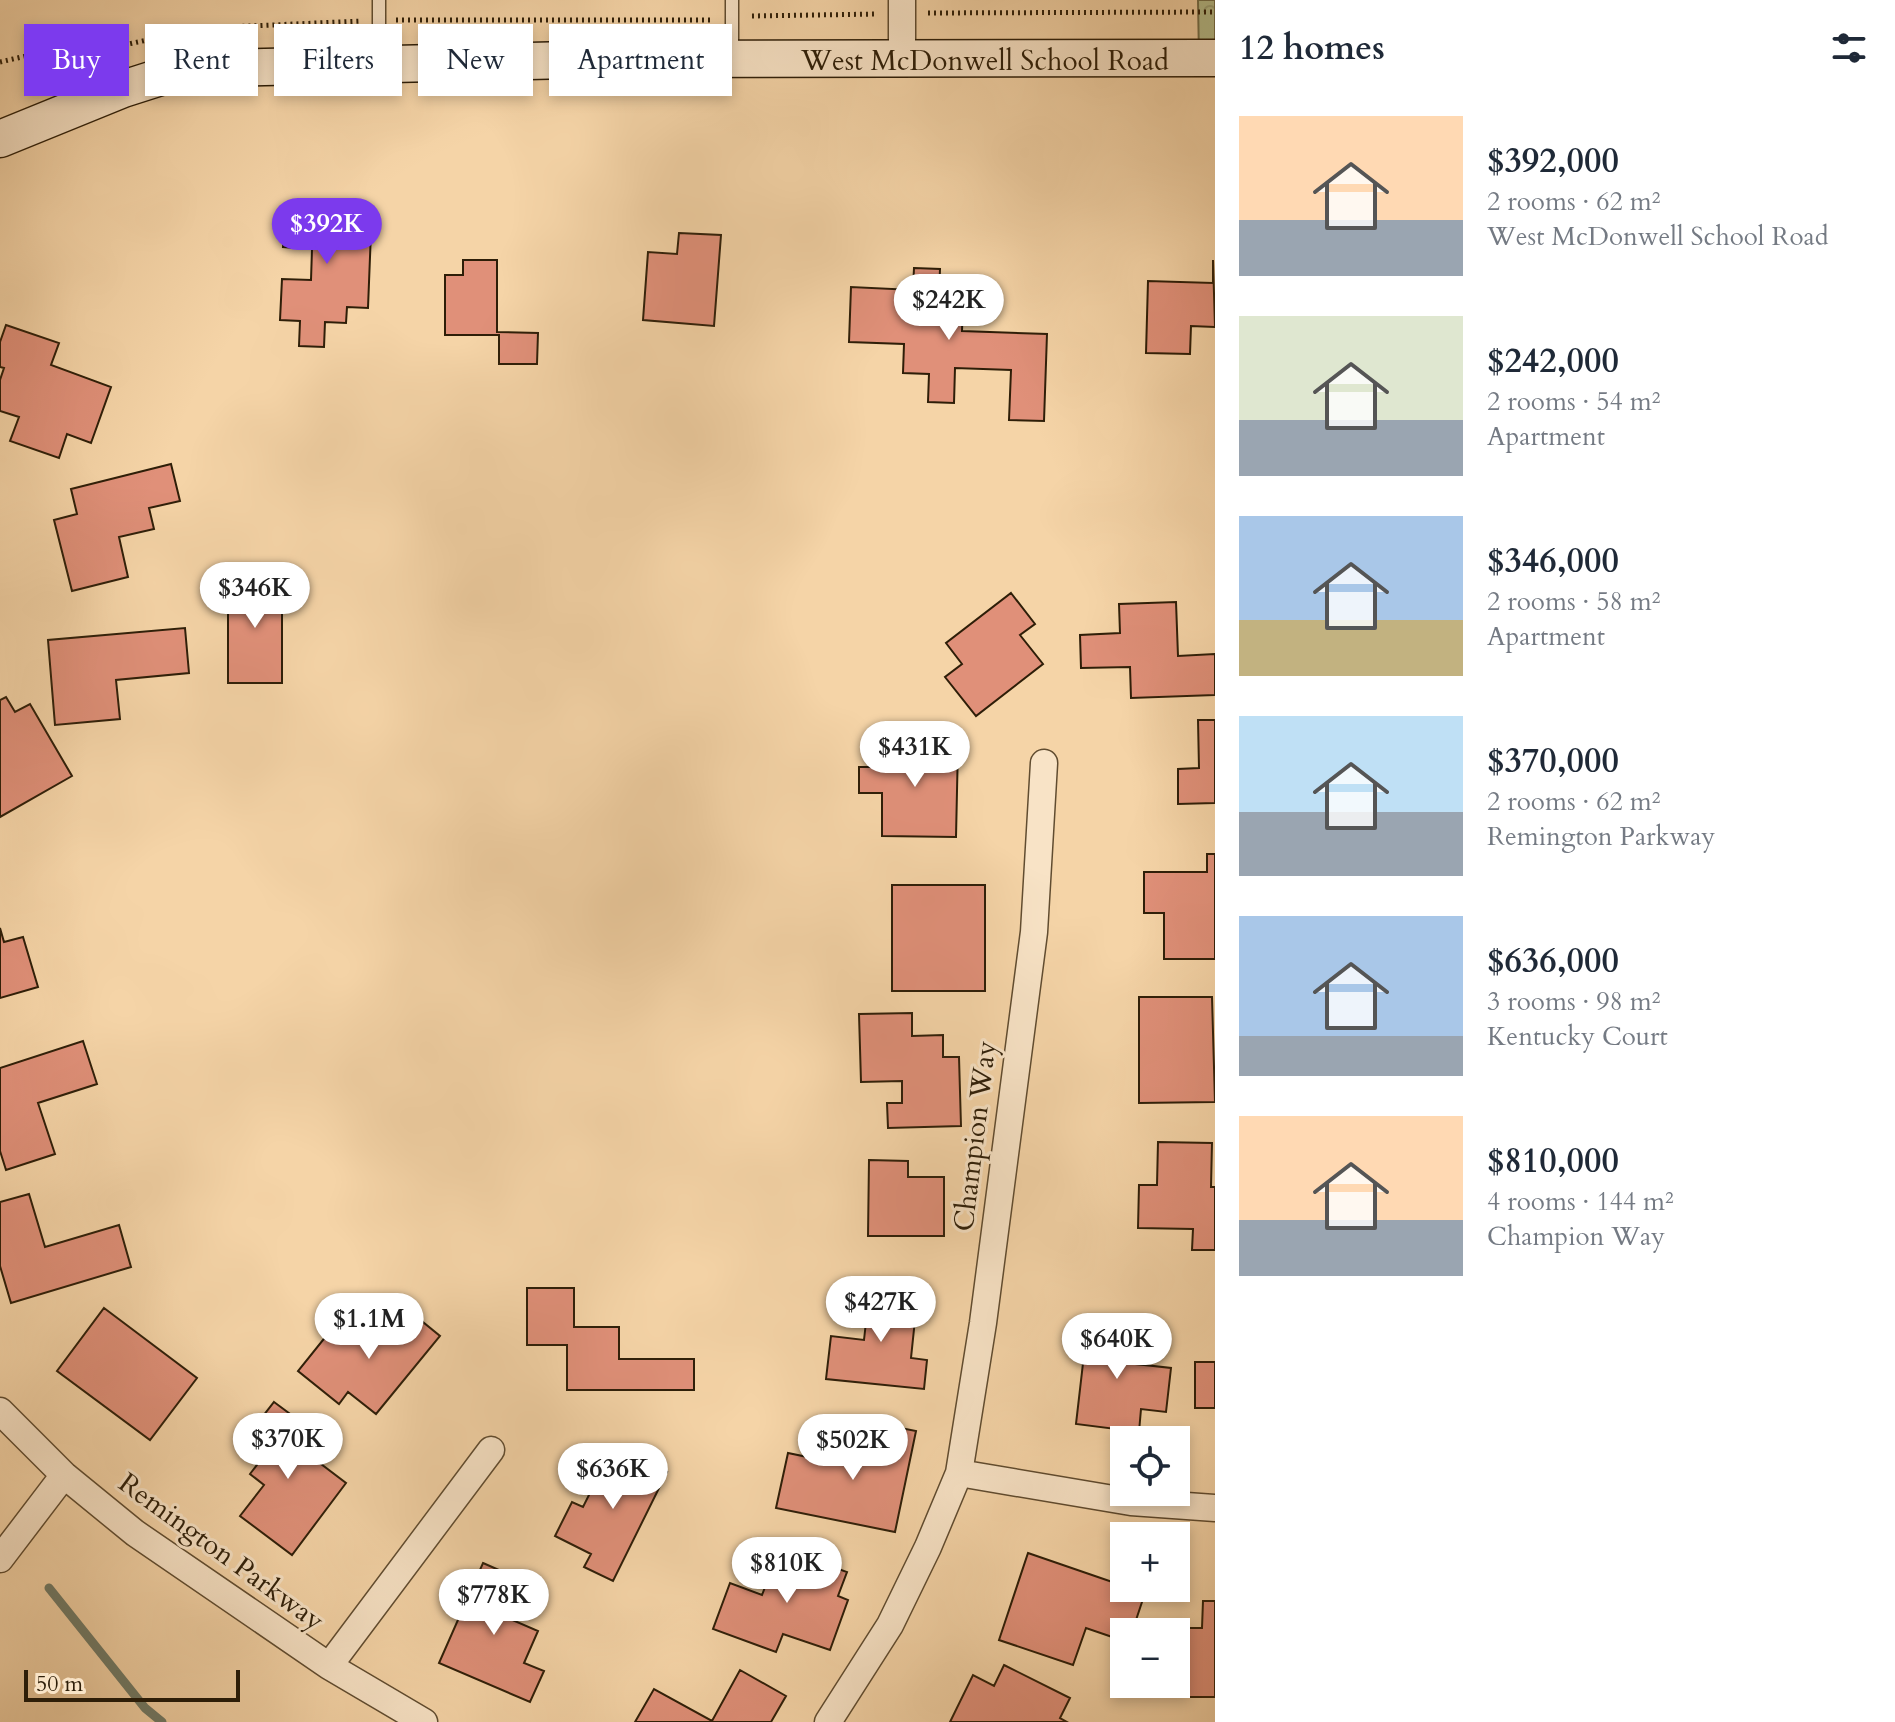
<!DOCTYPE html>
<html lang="en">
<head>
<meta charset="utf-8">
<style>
	body { margin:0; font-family:Cardo,serif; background:#f2f2f3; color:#1f2937; height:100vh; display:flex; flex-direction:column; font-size:30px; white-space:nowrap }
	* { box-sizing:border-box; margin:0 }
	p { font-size:26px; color:#747a83 }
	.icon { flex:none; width:44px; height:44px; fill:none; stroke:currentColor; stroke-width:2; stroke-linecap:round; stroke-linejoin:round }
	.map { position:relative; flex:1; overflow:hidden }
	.details { display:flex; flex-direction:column; background:#fff; width:680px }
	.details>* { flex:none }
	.top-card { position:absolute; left:24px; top:24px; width:760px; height:72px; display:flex; gap:16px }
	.fabs { position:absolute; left:1110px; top:1426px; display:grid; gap:16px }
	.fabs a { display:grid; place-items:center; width:80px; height:80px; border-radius:0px; background:#fff; box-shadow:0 4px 12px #0003; font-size:40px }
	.scale { position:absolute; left:24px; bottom:20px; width:216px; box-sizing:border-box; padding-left:8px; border:4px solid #2e1e08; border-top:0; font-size:22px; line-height:28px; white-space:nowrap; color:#2e1e08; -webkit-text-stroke:6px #f8e3c6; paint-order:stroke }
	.price { position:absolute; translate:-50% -68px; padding:0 18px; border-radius:28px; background:#fff; color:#222; font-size:26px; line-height:52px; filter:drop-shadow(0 2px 4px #0008) }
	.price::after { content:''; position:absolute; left:50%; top:48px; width:24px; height:18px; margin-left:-12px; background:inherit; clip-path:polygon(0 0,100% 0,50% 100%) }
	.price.current { background:#7c3aed; color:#fff }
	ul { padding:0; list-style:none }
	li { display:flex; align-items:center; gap:24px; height:200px; padding:0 24px }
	li span { display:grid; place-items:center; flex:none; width:224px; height:160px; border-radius:0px; color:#555 }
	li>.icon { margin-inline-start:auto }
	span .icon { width:96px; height:96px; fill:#fffc; stroke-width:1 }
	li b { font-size:34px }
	h2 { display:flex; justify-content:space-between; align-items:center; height:96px; padding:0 24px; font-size:34px }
	.tag { padding:0 28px; border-radius:0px; background:#fff; box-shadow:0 4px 12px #0003; font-size:28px; line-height:72px }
	.tag.current { background:#7c3aed; color:#fff }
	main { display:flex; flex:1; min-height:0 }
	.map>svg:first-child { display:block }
</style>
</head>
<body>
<main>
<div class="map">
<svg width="1215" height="1722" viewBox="0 0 1215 1722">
	<defs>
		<pattern id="forest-crowns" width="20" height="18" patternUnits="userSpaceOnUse" patternTransform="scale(2)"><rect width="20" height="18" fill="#b5be8c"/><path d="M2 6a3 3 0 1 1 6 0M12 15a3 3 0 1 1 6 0" fill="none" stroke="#9ca377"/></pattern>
	</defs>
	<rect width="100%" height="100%" fill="#f5d4a7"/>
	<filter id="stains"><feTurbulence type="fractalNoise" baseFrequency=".0025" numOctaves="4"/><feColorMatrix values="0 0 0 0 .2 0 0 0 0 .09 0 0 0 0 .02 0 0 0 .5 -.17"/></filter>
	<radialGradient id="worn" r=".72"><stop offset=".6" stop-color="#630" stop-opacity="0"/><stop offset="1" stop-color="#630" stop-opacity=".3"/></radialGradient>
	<path fill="url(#forest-crowns)" stroke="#726e4a" stroke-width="2" d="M1198,0H1215V59L1199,58Z"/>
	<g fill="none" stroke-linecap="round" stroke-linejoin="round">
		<path stroke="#707a67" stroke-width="9" d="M49,1588L145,1708L162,1722"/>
	</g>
	<path fill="#e09079" stroke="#2e1e08" stroke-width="2" d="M285,203L372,206L368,308L347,307L346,323L325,322L324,347L299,346L300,321L280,320L282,279L311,280L312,249L283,247Z
		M679,233L721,235L714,326L643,320L648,252L677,254Z
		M463,260H497V332L538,333L537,364H499V335H445V275H463Z
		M1213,260L1215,327L1191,326L1190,354L1146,353L1148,281L1213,283Z
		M914,268L940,269L939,298H963L962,331L1047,334L1044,421L1009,420L1011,370L955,368L954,403L928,402L929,374L903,373L904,344L849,342L851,287L913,290Z
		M6,325L59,343L51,365L111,387L91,443L67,434L59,458L10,441L19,417L0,411V380L4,368L0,367V342Z
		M171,464L180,501L149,508L154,529L119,537L128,577L72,591L54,520L77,514L71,489Z
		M228,578H282V683H228Z
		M1011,593L1035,624L1020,635L1043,664L976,716L945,677L962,664L946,643Z
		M1176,602L1178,656L1215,654V695L1131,698L1130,667L1081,668L1080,635L1120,633L1119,604Z
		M185,628L189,673L116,680L120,719L55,725L48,640Z
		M6,697L15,712L30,704L72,776L0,817V700Z
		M1198,720H1215V803L1178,804V769L1199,768Z
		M879,744L958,745L956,837L882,836V793H859V767H878Z
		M1207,854H1215V959H1164V913H1144V872H1207Z
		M892,885H985V991H892Z
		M0,928L4,942L23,937L38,987L0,998Z
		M1139,997H1212L1215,1102L1139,1103Z
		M912,1013V1036L943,1035V1057H959L961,1126L888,1128L887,1103H902V1081L861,1082L859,1014Z
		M83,1041L97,1084L38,1103L55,1154L6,1170L0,1151V1068Z
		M1158,1142L1212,1143L1211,1187H1215V1250H1192L1193,1229L1138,1228L1139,1185H1157Z
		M869,1160L908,1161V1177H944V1236H868Z
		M29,1194L45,1247L119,1225L131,1267L11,1303L0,1266V1202Z
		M870,1286L918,1291L911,1358L927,1360L924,1389L826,1379L831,1336L864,1340Z
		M527,1288H574V1327H619V1359H694V1390H567V1345H527Z
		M104,1308L197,1378L150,1440L57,1371Z
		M379,1313L400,1330L413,1314L440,1336L376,1414L348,1392L339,1404L298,1371L335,1325L356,1342Z
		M1088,1320L1132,1325L1127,1363L1171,1368L1166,1412L1141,1409L1139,1432L1076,1424Z
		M1195,1362H1215V1408H1195Z
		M274,1402L313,1431L300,1448L346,1483L292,1555L240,1516L264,1485L250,1474L266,1453L246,1438Z
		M870,1422L916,1431L895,1532L776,1508L788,1453L860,1468Z
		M614,1445L667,1472L613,1581L584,1567L591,1554L555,1536L572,1502L583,1507Z
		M780,1548L847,1572L838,1596L848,1600L830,1650L783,1634L776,1652L713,1629L730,1583L762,1595Z
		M1028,1553L1124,1586V1588L1145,1593L1132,1632H1124V1641L1086,1628L1073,1665L999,1640Z
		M483,1563L526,1582L510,1619L538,1631L524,1663L544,1671L530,1702L439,1663Z
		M1203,1601H1215V1697H1186V1628H1202Z
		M1004,1665L1070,1698L1060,1718L1067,1722H950L973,1675L994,1686Z
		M740,1670L786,1696L771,1722H635L654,1689L712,1721Z"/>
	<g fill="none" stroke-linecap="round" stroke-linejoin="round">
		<g stroke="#604c30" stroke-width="15">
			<path id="service" d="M732,0V57
				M379,61V0"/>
		</g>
		<g stroke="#604c30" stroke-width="29">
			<path id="minor" d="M902,0V60
				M0,1411L64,1475L135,1533L329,1666L424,1722
				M959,1473L1131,1502L1215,1508
				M0,1559L64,1475
				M329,1666L491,1450
				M828,1722L890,1625L928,1547L959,1473L983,1323L1034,932L1044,763"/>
		</g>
		<g stroke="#2e1e08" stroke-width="39">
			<path id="secondary" d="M0,139L123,89L170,74L220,68L612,59L1215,58"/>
		</g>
		<path stroke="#2e1e08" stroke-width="5" stroke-dasharray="2 4" stroke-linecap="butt" d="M928,13L1215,12
			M752,16L878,14
			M396,20H714
			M0,62L52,50L109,48L205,28L362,21"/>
		<use href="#service" stroke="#f8e3c6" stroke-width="12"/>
		<use href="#minor" stroke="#f8e3c6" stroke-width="26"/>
		<use href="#secondary" stroke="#f8e3c6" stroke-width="36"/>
	</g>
	<g text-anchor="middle" stroke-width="6" stroke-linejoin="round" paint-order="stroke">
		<g font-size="28" fill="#2e1e08" stroke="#f8e3c6">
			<text x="985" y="70">West McDonwell School Road</text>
			<text transform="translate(974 1136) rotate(-83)" y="10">Champion Way</text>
			<text transform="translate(222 1551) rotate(36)" y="10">Remington Parkway</text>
		</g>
	</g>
	<rect width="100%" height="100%" filter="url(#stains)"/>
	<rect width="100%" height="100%" fill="url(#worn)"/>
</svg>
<div class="fabs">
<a><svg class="icon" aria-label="locate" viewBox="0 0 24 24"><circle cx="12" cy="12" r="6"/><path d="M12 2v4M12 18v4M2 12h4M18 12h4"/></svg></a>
<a>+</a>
<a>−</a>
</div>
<div class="scale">50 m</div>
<b class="price current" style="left:327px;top:266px">$392K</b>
<b class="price" style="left:949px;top:342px">$242K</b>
<b class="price" style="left:255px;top:630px">$346K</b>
<b class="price" style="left:915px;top:789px">$431K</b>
<b class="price" style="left:881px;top:1344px">$427K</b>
<b class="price" style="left:369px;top:1361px">$1.1M</b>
<b class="price" style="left:1117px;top:1381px">$640K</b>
<b class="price" style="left:288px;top:1481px">$370K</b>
<b class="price" style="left:853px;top:1482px">$502K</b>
<b class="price" style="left:613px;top:1511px">$636K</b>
<b class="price" style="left:787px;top:1605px">$810K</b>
<b class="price" style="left:494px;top:1637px">$778K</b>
<div class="top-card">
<a class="tag current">Buy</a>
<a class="tag">Rent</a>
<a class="tag">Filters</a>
<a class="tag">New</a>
<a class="tag">Apartment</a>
</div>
</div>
<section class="details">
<h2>12 homes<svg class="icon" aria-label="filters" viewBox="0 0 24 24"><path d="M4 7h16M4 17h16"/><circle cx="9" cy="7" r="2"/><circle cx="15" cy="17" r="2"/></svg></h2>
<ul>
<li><span style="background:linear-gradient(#ffd9b3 65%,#9aa5b1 0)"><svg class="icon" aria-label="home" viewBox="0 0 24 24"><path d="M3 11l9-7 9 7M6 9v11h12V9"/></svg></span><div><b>$392,000</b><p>2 rooms · 62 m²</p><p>West McDonwell School Road</p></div></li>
<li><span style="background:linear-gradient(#dfe7d0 65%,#9aa5b1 0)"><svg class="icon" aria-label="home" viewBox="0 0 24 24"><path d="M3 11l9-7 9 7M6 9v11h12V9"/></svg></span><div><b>$242,000</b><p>2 rooms · 54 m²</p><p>Apartment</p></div></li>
<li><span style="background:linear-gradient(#a9c7e8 65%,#c2b280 0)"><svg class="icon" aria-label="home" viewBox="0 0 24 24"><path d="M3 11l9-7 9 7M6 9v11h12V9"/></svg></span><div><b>$346,000</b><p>2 rooms · 58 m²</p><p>Apartment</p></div></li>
<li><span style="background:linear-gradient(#bfe0f5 60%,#9aa5b1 0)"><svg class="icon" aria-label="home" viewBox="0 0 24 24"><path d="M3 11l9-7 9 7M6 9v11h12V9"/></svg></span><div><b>$370,000</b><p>2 rooms · 62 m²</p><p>Remington Parkway</p></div></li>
<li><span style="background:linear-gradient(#a9c7e8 75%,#9aa5b1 0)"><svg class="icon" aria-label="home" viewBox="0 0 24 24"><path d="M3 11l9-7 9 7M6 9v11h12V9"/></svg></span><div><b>$636,000</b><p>3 rooms · 98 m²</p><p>Kentucky Court</p></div></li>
<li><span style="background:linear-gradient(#ffd9b3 65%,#9aa5b1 0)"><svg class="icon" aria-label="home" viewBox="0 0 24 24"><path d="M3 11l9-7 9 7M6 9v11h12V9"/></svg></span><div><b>$810,000</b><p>4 rooms · 144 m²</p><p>Champion Way</p></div></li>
</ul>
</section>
</main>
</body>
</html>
